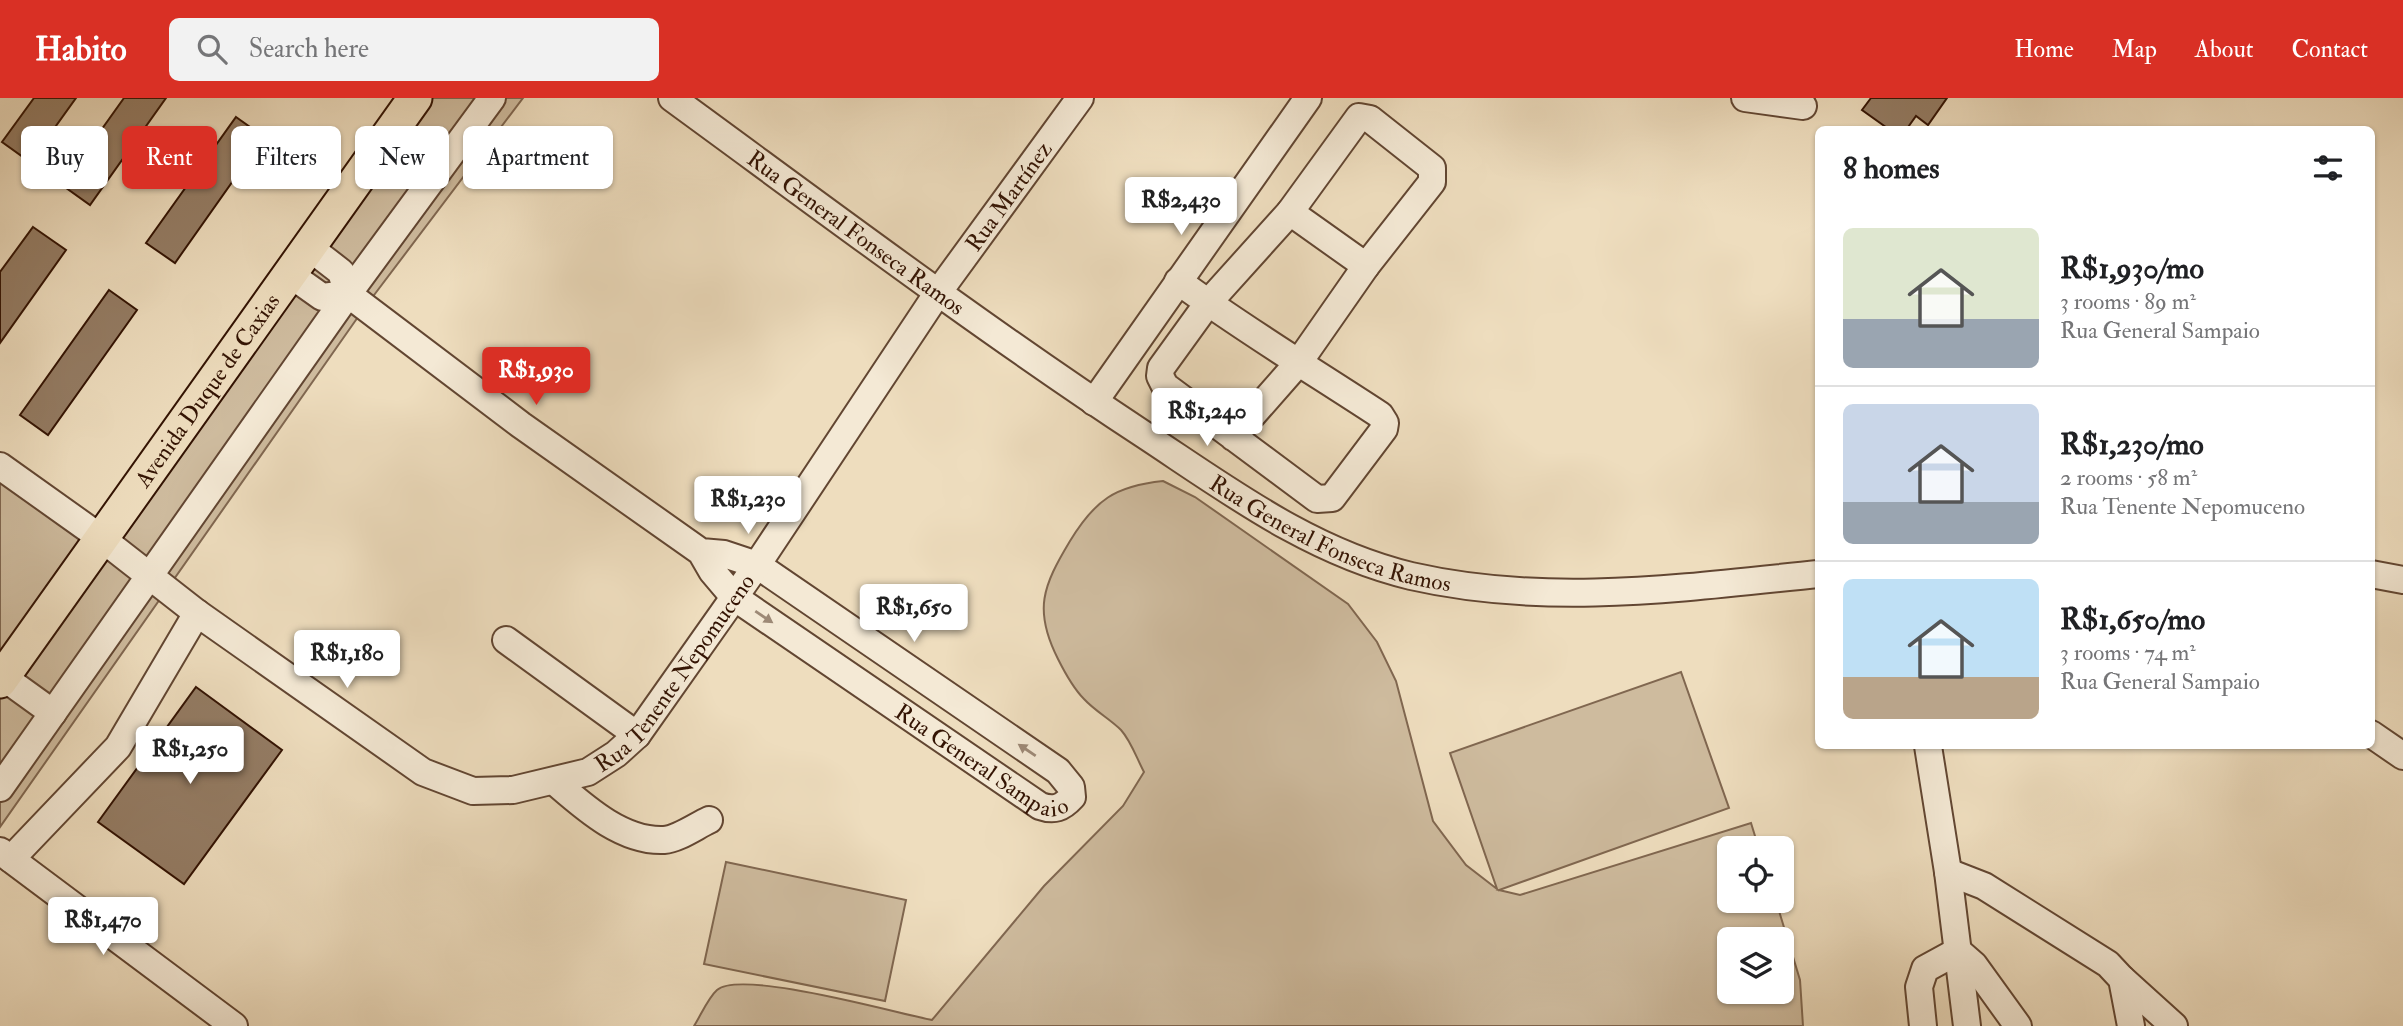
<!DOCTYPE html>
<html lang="en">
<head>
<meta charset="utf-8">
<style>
	body { margin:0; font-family:"IM FELL Double Pica",serif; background:#f2f2f2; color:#202124; height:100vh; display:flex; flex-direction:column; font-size:26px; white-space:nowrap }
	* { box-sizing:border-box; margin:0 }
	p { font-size:23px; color:#757577 }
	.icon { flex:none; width:38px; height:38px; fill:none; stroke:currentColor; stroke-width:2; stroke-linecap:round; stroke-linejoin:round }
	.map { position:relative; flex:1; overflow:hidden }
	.side { position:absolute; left:1815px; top:28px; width:560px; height:623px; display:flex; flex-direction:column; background:#fff; border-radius:10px; box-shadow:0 2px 5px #0004 }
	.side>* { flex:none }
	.banner { position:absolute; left:21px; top:28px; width:665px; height:63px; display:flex; gap:14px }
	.tools { position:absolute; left:1717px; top:738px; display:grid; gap:14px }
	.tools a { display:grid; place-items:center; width:77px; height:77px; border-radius:10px; background:#fff; box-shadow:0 2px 5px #0004; font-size:35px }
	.price { position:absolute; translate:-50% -60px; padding:0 16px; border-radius:7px; background:#fff; color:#222; font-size:23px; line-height:46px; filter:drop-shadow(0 2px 4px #0008) }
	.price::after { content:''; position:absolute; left:50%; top:42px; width:21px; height:16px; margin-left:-10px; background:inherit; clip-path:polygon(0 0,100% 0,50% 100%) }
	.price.selected { background:#d93025; color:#fff }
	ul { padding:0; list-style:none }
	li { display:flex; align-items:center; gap:21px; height:175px; padding:0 28px }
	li+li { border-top:2px solid #e0e0e0 }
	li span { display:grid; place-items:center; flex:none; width:196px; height:140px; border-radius:10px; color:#555 }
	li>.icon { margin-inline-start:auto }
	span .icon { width:84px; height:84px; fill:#fffc; stroke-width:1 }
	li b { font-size:30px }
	h2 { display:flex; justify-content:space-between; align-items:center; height:84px; padding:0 28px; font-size:30px }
	.chip { padding:0 24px; border-radius:10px; background:#fff; box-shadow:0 2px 5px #0004; font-size:24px; line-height:63px }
	.chip.selected { background:#d93025; color:#fff }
	header { display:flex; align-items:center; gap:42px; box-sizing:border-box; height:98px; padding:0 35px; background:#d93025; color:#fff }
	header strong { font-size:33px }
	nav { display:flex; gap:38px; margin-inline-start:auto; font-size:24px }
	.search { width:490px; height:63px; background:#f2f2f2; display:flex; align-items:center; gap:18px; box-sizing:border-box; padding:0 24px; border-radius:10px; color:#757577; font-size:26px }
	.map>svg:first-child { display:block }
</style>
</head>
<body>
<header>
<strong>Habito</strong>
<div class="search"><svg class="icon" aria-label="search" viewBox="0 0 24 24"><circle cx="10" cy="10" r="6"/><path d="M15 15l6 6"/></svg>Search here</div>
<nav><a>Home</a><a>Map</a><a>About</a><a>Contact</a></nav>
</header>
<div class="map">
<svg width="2403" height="928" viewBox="0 0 2403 928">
	<rect width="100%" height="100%" fill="#eeddbe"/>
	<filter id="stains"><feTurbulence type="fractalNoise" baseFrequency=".00286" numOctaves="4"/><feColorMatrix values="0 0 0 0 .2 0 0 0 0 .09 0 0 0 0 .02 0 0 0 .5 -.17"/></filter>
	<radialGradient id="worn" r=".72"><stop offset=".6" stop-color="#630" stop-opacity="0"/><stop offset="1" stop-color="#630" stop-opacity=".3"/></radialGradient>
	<path fill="#cebb9e" stroke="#806750" stroke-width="2" fill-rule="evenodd" d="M410,0H523L365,209L0,729V369L98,438Z
		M1163,383L1195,399L1348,506L1377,544L1396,583L1433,723L1466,767L1497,791L1450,655L1681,574L1729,710L1499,792L1520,797L1751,725L1759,751H1729V803H1776L1800,882L1803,928H694C701,917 708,900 717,892C741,871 896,915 932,922L1044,788L1123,708L1144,674C1137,661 1131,643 1121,632C1110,621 1095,613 1084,601C1073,590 1065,575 1058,561C1033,512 1043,488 1070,443C1095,402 1115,388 1163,383ZM1729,842H1782V894H1729Z
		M726,764L906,802L885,903L704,866Z"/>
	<path fill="#947c64" stroke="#331303" stroke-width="2" d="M34,0H76L30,64L2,44Z
		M124,0H166L90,107L62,87Z
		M1871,0H1947L1928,27L1916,18L1906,32H1890L1862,12Z
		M236,19L264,39L175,165L146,145Z
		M33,129L66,152L0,245V174Z
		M109,192L137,212L48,337L20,317Z
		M196,589L282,652L184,786L98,724Z"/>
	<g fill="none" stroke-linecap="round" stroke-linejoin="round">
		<g stroke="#624632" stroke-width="30">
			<g id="minor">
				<path id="s1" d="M672,0C828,114 982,230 1143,336C1228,392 1310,454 1411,478C1547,509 1681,490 1818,476"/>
				<path d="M1745,0L1803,8"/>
				<path d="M1290,114L1366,168"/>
				<path id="s2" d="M310,150L341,174L348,196L521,327L701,454L712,473L734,499L1040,708C1054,713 1062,710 1072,699L1071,689L1058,673L757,467L724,456L701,454"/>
				<path d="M291,177L322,199L348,196"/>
				<path d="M1178,183C1243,231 1313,273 1380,317L1385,325L1384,331L1332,400L1317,401L1165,288L1160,278L1161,270L1208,205L1290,114L1359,19L1370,21L1432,70V84L1366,168L1299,264L1233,339"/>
				<path d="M1094,304L1308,0"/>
				<path id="s3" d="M0,368L101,440L197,515L423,674L473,693L513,692L588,674L616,656L637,637L757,467L937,196L1080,0"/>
				<path d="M2371,476L2403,482"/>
				<path d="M506,542L637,637"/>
				<path d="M3,579L53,615"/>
				<path d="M2371,636L2403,658"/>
				<path d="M1928,648L1948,774L1967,928"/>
				<path d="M555,684C584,709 622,744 664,742C678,741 696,728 709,722"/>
				<path d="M0,690L348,196L492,0"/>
				<path d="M0,753L234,928"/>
				<path d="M11,761L118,649L197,515"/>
				<path d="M1948,774L1984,788L2108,866L2122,881L2131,928"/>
				<path d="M2122,881L2174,928"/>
				<path d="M1923,928L1919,889L1925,871L1958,853L1974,867L2018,928"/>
			</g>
		</g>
		<g stroke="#331303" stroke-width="37">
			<g id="major">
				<path id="s4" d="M0,583L415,0"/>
			</g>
		</g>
		<use href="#minor" stroke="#f4e9d5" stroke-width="26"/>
		<use href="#major" stroke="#eeddbe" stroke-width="33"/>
	</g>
	<defs><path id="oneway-solid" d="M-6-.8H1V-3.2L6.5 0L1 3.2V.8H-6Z" transform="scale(1.75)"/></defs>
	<g fill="#9d8976">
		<use href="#oneway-solid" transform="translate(764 519) rotate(34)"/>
		<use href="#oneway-solid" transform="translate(1027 652) rotate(-146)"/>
	</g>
	<g text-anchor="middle" stroke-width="6" stroke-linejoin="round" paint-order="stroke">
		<g font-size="23" fill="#331303" stroke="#f4e9d5">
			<text dy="8" stroke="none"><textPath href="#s3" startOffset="1409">Rua Martínez</textPath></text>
			<text dy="8" stroke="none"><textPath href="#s1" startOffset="228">Rua General Fonseca Ramos</textPath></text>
			<text dy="8" stroke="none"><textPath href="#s4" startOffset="357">Avenida Duque de Caxias</textPath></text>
			<text dy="8" stroke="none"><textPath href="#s1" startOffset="793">Rua General Fonseca Ramos</textPath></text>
			<text dy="8" stroke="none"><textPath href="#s3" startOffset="826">Rua Tenente Nepomuceno</textPath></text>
			<text dy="8" stroke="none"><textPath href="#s2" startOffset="854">Rua General Sampaio</textPath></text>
		</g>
	</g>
	<rect width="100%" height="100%" filter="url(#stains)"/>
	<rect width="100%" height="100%" fill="url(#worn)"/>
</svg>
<div class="tools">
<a><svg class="icon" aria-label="locate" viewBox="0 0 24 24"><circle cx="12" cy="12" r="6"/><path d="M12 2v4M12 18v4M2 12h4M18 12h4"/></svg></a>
<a><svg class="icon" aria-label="layers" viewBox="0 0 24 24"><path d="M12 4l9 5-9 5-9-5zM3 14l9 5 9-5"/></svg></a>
</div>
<b class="price" style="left:1181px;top:139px">R$2,430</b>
<b class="price selected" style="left:536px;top:309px">R$1,930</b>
<b class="price" style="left:1207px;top:350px">R$1,240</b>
<b class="price" style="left:748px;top:438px">R$1,230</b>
<b class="price" style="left:914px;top:546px">R$1,650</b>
<b class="price" style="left:347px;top:592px">R$1,180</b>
<b class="price" style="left:190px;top:688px">R$1,250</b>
<b class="price" style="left:103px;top:859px">R$1,470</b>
<div class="banner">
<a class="chip">Buy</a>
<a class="chip selected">Rent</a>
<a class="chip">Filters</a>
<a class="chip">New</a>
<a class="chip">Apartment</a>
</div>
<section class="side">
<h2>8 homes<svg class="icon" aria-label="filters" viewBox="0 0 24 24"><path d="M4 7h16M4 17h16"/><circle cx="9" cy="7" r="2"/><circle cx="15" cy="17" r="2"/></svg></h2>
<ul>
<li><span style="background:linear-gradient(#dfe7d0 65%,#9aa5b1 0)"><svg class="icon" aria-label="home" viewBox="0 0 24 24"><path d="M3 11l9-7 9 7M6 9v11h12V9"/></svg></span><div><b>R$1,930/mo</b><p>3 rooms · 89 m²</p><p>Rua General Sampaio</p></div></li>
<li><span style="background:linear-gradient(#c9d6e8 70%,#9aa5b1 0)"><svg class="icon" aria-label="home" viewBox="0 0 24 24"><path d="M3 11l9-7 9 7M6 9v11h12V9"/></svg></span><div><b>R$1,230/mo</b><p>2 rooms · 58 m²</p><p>Rua Tenente Nepomuceno</p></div></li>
<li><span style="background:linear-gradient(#bfe0f5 70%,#b9a48a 0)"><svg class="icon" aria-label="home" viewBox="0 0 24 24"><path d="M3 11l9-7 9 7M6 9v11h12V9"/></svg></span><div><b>R$1,650/mo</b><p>3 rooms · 74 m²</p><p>Rua General Sampaio</p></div></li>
</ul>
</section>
</div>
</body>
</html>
